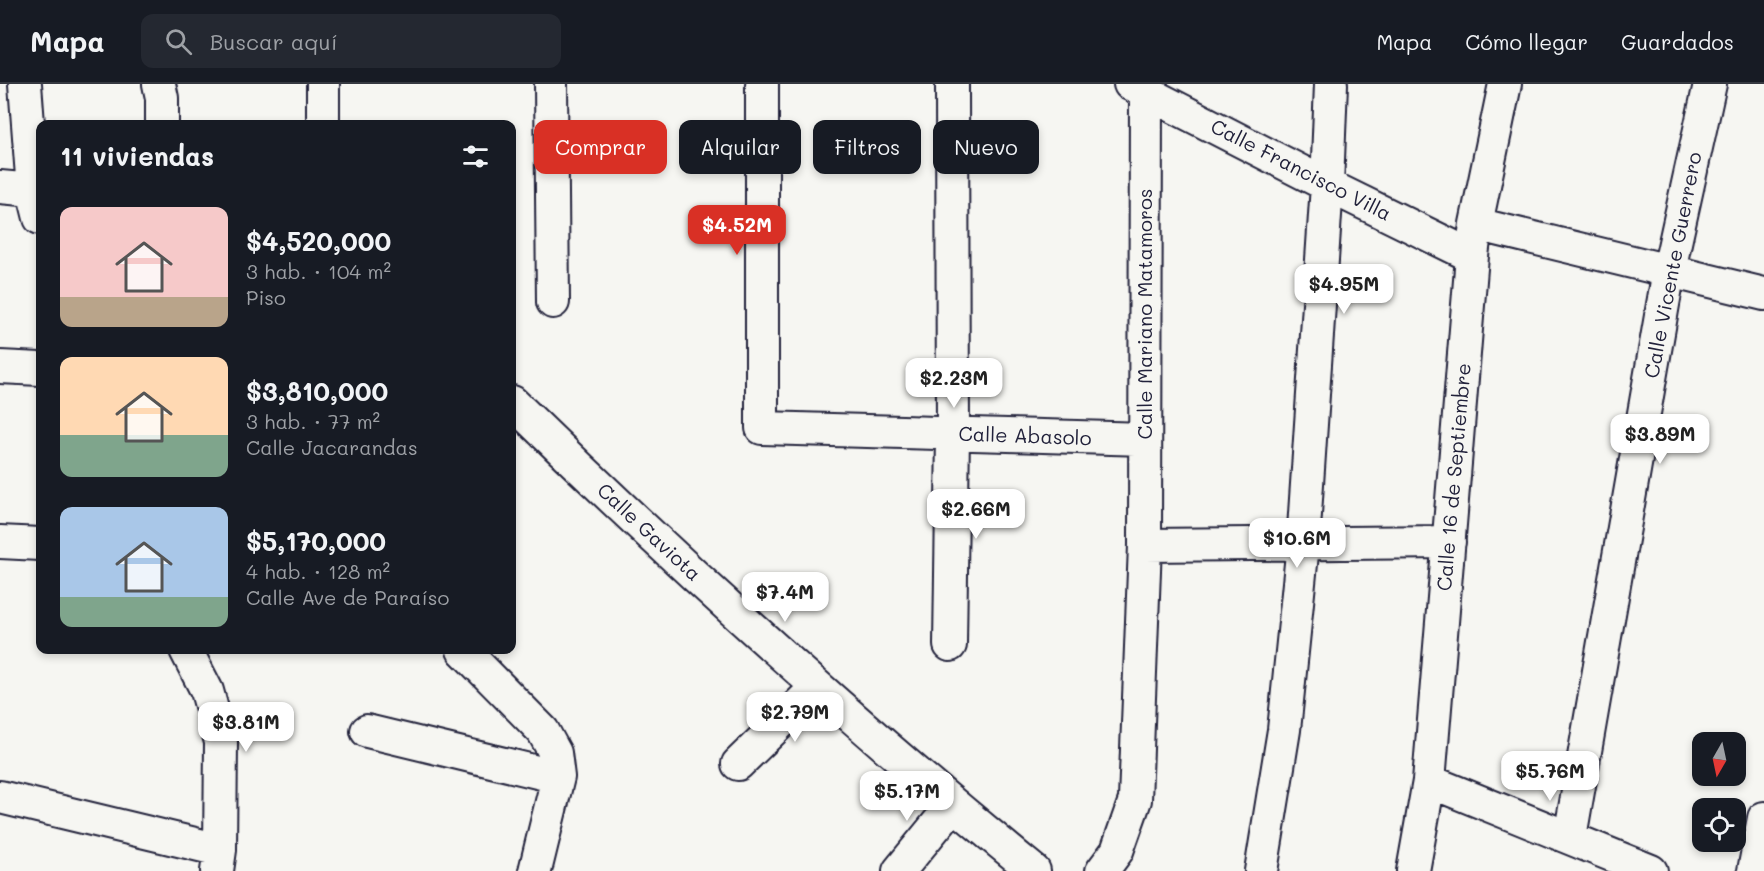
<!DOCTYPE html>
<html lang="es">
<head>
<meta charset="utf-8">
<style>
	body { margin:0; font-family:Mali,sans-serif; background:#242831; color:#f1f3f6; height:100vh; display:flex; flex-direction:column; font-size:22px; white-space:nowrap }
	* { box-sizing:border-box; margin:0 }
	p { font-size:20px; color:#9ea1a6 }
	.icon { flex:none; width:33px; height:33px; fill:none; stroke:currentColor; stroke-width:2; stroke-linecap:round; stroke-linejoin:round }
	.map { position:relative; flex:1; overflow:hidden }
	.details { position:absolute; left:36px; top:36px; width:480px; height:534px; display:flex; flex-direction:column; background:#171b24; border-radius:12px; box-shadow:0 3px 9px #0003 }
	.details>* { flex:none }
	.hud { position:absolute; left:534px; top:36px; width:570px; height:54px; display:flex; gap:12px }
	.needle { width:39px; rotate:189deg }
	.controls { position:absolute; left:1692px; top:648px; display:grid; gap:12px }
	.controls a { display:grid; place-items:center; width:54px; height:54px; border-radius:12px; background:#171b24; box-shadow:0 3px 9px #0003; font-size:30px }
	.price { position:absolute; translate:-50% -51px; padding:0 14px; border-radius:12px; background:#fff; color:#222; font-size:20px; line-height:39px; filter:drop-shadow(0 2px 3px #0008) }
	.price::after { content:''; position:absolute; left:50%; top:36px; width:18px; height:14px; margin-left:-9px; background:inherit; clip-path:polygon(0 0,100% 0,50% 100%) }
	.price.selected { background:#d93025; color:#fff }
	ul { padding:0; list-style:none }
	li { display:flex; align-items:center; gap:18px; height:150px; padding:0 24px }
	li span { display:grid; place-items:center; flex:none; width:168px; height:120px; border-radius:12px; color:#555 }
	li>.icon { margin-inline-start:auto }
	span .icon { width:72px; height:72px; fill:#fffc; stroke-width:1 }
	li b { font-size:26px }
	h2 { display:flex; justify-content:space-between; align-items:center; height:72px; padding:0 24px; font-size:26px }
	.tag { padding:0 21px; border-radius:12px; background:#171b24; box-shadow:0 3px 9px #0003; font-size:21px; line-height:54px }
	.tag.selected { background:#d93025; color:#fff }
	header { display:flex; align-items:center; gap:36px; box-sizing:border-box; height:84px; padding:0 30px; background:#171b24; border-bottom:2px solid #363941 }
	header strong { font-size:28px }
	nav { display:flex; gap:33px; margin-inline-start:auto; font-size:21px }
	.search { width:420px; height:54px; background:#242831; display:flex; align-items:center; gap:15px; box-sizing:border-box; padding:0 21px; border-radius:12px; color:#9ea1a6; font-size:22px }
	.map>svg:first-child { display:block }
</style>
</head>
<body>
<header>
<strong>Mapa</strong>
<div class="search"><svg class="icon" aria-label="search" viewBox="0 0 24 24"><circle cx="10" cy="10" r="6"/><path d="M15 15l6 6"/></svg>Buscar aquí</div>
<nav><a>Mapa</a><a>Cómo llegar</a><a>Guardados</a></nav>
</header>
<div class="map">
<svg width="1764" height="787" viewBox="0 0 1764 787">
	<rect width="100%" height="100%" fill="#f6f6f2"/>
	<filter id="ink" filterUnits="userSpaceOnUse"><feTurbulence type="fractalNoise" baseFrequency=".0167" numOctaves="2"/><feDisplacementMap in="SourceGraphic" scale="12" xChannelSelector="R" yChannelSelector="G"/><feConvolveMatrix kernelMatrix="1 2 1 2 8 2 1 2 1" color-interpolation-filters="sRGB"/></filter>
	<g filter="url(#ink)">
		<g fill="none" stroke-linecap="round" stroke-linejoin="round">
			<g stroke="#22223b" stroke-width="36">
				<path id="minor" d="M25,0L33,106L40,134
					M159,0L162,14V40
					M323,0V40
					M551,0L553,218
					M762,0V344L1145,355
					M1130,0L1327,101L1472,172
					M0,103L33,106
					M1476,140L1764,210
					M0,283L40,285
					M512,318C679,481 853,639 1034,787
					M0,458L40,460
					M1145,461L1449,458
					M950,561L953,350L952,0
					M186,566L207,607L221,658L220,766L217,787
					M463,566L543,647L555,669L558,693L535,787
					M367,647L558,693
					M738,680L817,603
					M1429,697L1651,787
					M0,713L220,766
					M1570,753L1669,186L1710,0
					M899,787L953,721
					M1102,787L1117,767L1135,716L1145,461L1146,0
					M1261,787L1284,646L1303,460L1327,101L1331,0
					M1413,787L1429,697L1472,172L1476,140L1505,0
					M1754,787L1764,734"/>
			</g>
			<use href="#minor" stroke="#f6f6f2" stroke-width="32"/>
		</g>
	</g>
	<g text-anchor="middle" stroke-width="4.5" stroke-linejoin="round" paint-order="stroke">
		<g font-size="20" fill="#22223b" stroke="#f6f6f2">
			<text transform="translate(1301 86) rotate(27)" y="7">Calle Francisco Villa</text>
			<text transform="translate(1673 181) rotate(-79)" y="7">Calle Vicente Guerrero</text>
			<text transform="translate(1145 230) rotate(-90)" y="7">Calle Mariano Matamoros</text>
			<text transform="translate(1025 352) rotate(2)" y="7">Calle Abasolo</text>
			<text transform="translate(1454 393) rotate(-85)" y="7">Calle 16 de Septiembre</text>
			<text transform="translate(649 448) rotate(43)" y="7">Calle Gaviota</text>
		</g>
	</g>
</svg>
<div class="controls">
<a><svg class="needle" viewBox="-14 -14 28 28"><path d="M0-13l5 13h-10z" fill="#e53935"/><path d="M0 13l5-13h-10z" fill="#9ea1a6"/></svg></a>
<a><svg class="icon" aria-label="locate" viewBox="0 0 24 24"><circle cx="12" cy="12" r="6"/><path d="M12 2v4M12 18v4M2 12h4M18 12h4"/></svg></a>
</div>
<b class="price selected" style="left:737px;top:172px">$4.52M</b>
<b class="price" style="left:1344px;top:231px">$4.95M</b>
<b class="price" style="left:954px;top:325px">$2.23M</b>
<b class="price" style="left:1660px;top:381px">$3.89M</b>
<b class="price" style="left:976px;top:456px">$2.66M</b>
<b class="price" style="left:1297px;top:485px">$10.6M</b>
<b class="price" style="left:785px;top:539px">$7.4M</b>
<b class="price" style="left:795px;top:659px">$2.79M</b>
<b class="price" style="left:246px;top:669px">$3.81M</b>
<b class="price" style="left:1550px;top:718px">$5.76M</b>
<b class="price" style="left:907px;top:738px">$5.17M</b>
<div class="hud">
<a class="tag selected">Comprar</a>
<a class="tag">Alquilar</a>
<a class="tag">Filtros</a>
<a class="tag">Nuevo</a>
</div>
<section class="details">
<h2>11 viviendas<svg class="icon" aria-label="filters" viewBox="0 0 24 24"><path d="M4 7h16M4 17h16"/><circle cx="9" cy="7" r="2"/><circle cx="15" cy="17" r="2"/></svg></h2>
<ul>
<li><span style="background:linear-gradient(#f6c9c9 75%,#b9a48a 0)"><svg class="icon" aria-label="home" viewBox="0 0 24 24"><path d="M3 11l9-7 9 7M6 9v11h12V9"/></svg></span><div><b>$4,520,000</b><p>3 hab. · 104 m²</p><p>Piso</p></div></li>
<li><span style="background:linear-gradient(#ffd9b3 65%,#7fa58c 0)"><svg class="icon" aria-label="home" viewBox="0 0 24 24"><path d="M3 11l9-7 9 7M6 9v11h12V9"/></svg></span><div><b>$3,810,000</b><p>3 hab. · 77 m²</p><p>Calle Jacarandas</p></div></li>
<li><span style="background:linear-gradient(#a9c7e8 75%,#7fa58c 0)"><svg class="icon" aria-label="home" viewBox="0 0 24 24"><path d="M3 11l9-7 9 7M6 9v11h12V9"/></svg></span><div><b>$5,170,000</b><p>4 hab. · 128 m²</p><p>Calle Ave de Paraíso</p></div></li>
</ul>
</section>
</div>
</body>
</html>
